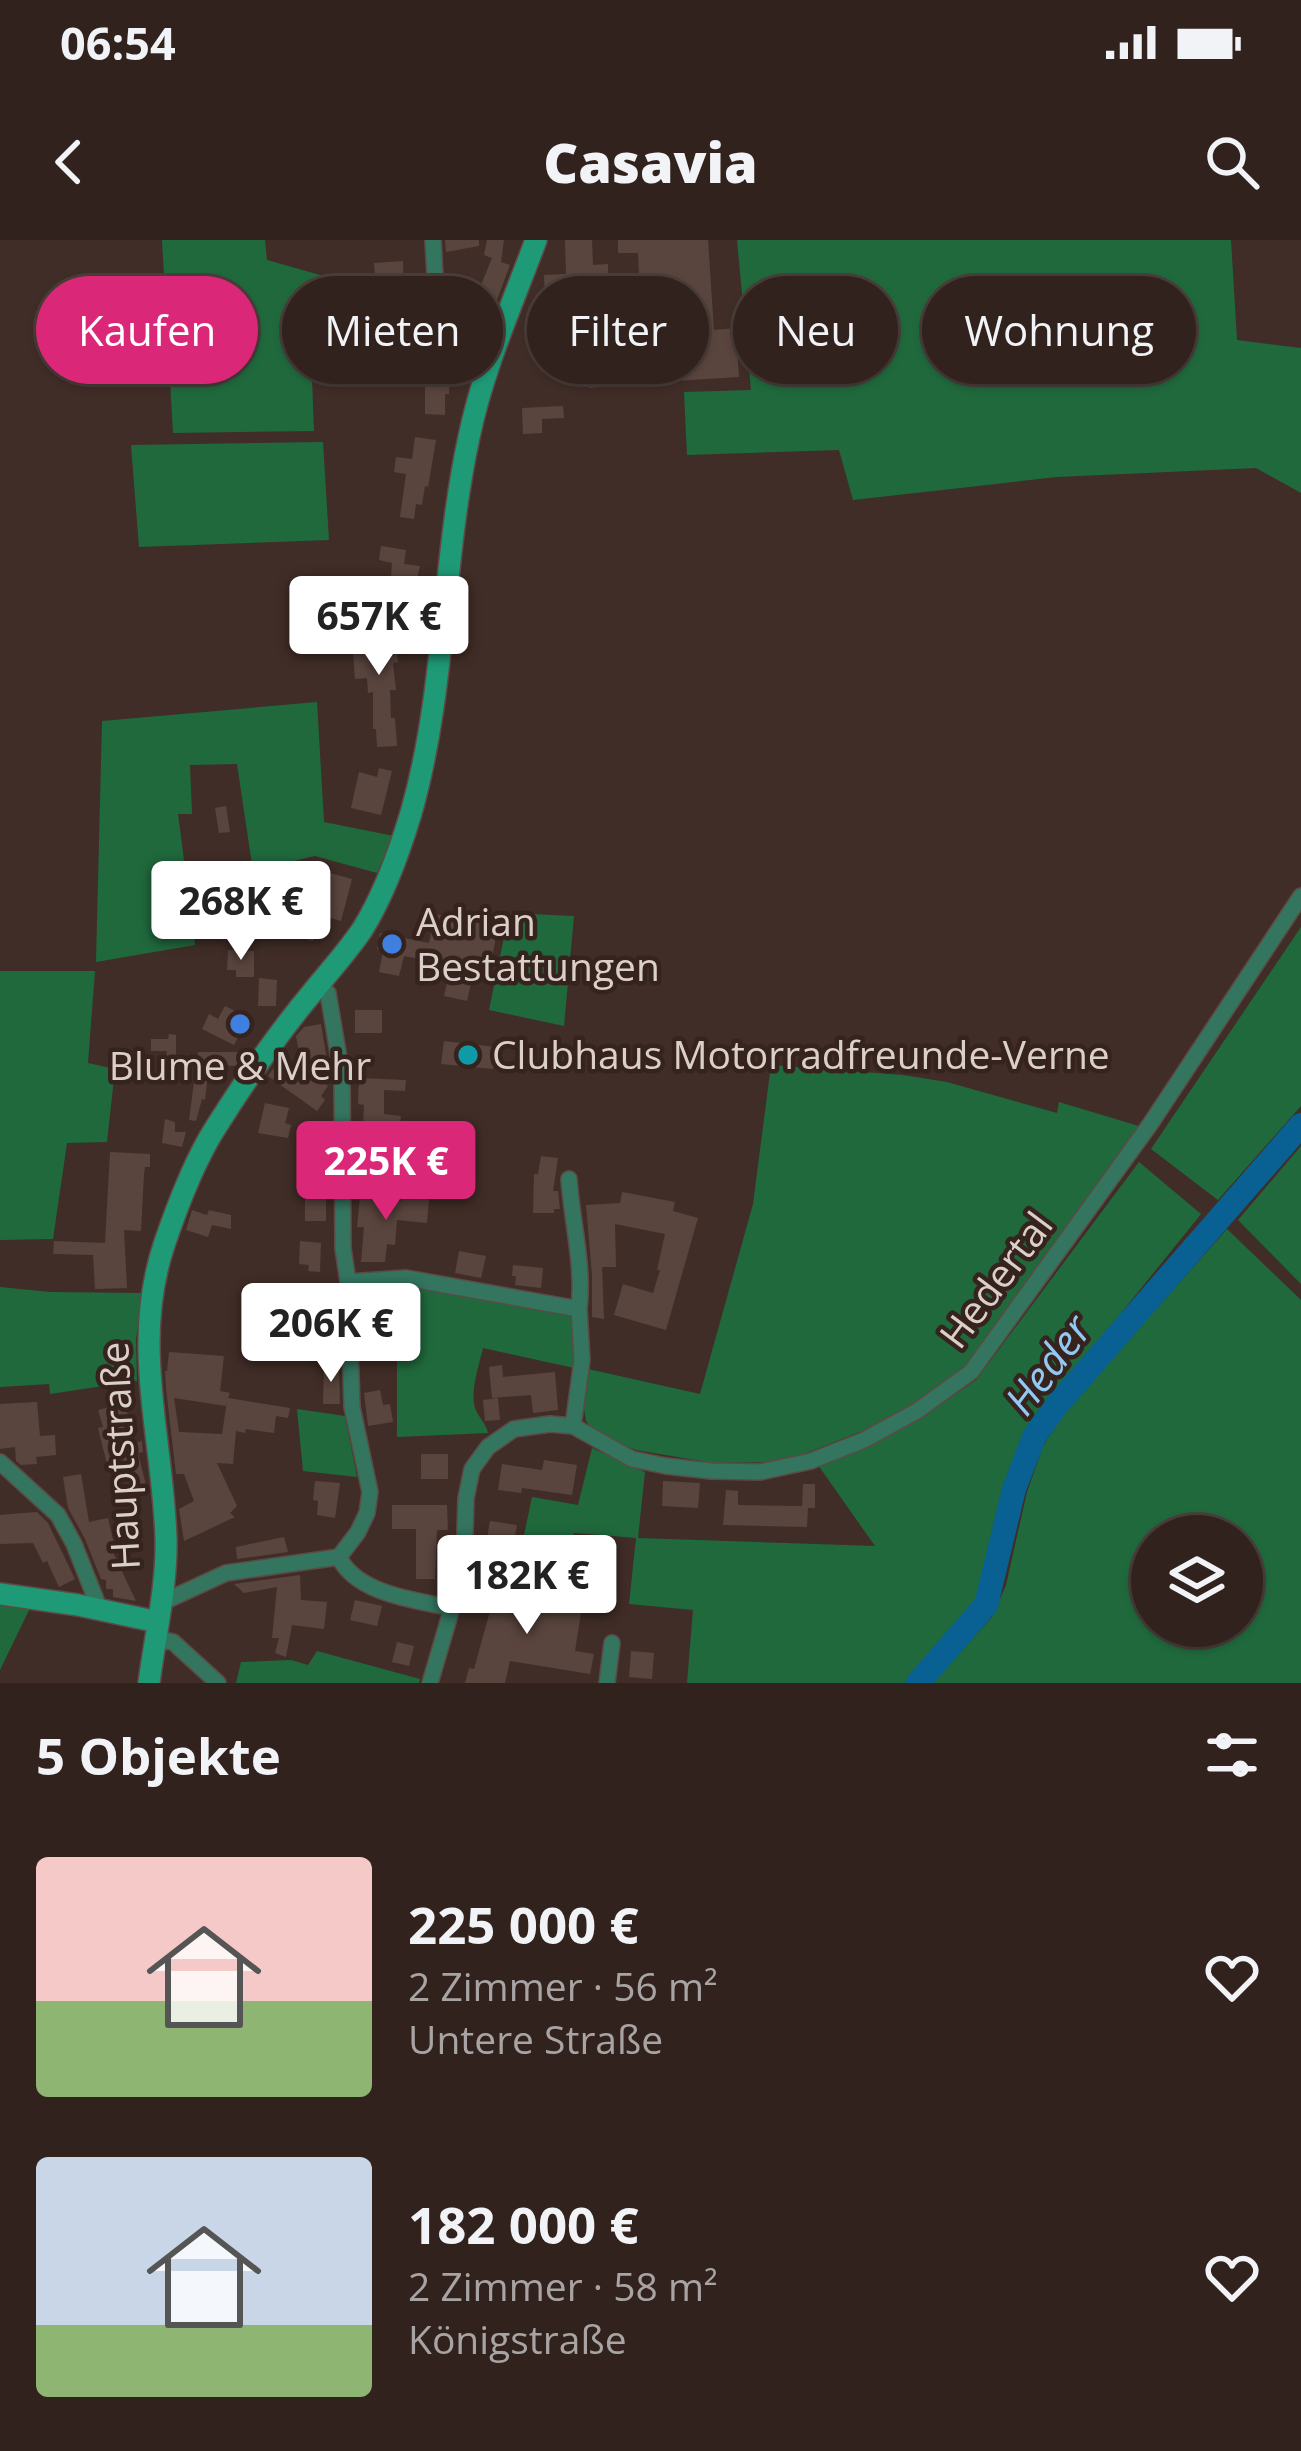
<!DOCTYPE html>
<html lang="de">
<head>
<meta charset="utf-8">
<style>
	body { margin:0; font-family:"Open Sans",sans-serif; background:#392a26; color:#f1f3f6; height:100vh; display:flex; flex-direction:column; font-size:45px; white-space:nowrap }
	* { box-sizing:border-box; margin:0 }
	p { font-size:39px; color:#a8a4a4 }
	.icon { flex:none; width:66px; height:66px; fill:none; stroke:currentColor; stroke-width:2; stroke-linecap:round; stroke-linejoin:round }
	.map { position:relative; height:1443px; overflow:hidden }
	.panel { display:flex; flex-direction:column; background:#31221d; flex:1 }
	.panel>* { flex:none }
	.banner { position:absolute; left:36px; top:36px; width:1230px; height:108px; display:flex; gap:24px }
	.tools { position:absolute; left:1131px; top:1275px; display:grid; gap:24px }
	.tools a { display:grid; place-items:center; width:132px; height:132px; border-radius:50%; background:#31221d; box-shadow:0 3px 9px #0004,0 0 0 3px #4c3f3b; font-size:60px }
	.price { position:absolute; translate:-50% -102px; padding:0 27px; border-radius:12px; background:#fff; color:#222; font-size:39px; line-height:78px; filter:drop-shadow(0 3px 6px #0008) }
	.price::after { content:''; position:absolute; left:50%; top:72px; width:36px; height:27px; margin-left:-18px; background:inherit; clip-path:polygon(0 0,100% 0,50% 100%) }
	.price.active { background:#db2777; color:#fff }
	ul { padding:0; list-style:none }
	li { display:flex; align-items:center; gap:36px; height:300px; padding:0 36px }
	li span { display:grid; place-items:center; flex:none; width:336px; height:240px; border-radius:12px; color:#555 }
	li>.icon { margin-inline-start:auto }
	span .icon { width:144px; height:144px; fill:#fffc; stroke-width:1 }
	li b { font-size:51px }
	h2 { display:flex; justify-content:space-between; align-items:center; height:144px; padding:0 36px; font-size:51px }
	.chip { padding:0 42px; border-radius:54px; background:#31221d; box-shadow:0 3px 9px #0004,0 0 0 3px #4c3f3b; font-size:42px; line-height:108px }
	.chip.active { background:#db2777; color:#fff }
	.status { display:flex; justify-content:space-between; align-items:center; height:84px; padding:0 60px; background:#31221d; direction:ltr }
	.status svg { height:33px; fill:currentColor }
	header { display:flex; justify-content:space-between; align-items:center; height:156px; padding:0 36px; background:#31221d; font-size:54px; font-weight:800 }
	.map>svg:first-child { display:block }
</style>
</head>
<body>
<div class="status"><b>06:54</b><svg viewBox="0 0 49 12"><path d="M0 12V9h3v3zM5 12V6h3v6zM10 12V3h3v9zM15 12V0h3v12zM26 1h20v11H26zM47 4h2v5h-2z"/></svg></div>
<header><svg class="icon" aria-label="back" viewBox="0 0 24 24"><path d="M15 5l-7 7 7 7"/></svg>Casavia<svg class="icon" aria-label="search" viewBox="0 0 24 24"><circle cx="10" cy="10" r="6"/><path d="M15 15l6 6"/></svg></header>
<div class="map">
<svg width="1301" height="1443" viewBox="0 0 1301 1443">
	<rect width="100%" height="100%" fill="#412d27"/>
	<path fill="#20693d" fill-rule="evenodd" d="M162,0H265L267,20L338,40L339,60L309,61L314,191L173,193Z
		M737,0H1231L1237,100L1301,108V253L1256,228L1057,237L853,260L839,210L687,215L684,152L751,150Z
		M323,202L329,300L139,307L131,205Z
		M317,462L324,582L394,596L377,633L315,616L253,631L237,524L190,525L192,574H178L195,705L96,722L102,481Z
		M509,673L574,676L564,786L489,770Z
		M1301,687V866L1218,960L1151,909Z
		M0,731H95L88,823L115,829L107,902L67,903L53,999L0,1000Z
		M771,825L903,835L947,842L1057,873L1059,862L1142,887L962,1131L916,1163L862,1191L784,1222L713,1223L636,1210L595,1194L586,1181L583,1163L588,1129L700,1154L753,964Z
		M1301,906V1044L1238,980Z
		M1139,922L1201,974L1051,1160L1029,1193L1006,1248L979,1357L967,1377L911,1443H687L693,1370L629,1364L636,1298L574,1293L566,1356L471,1340L476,1315L519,1319L532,1257L578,1265L592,1208L645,1232L638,1298L875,1306L818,1225L865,1207L922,1177L976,1140Z
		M1227,989L1301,1060V1443H932L992,1377L1006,1345L1027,1252L1043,1206L1067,1169ZM1242,1296V1386H1152V1296Z
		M366,1044H412L559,1070L570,1075L575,1091L574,1128L483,1108C479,1126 470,1150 475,1168C478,1177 486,1183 488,1193L397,1197V1092L357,1089L358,1050Z
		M0,1047L50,1052L143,1053L136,1099L137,1141L50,1154L49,1144L0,1147Z
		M297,1169L345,1176L357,1237L303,1231Z
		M0,1363L31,1366L0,1430Z
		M317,1411L420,1439L419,1443H236L241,1422L291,1420L308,1425Z"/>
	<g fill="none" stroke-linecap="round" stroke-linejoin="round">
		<path stroke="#086093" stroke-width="24" d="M918,1443L986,1365L1014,1249L1034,1197L1056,1166L1301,885"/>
	</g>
	<path fill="#5a453e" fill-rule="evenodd" d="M445,0H479V6L446,12Z
		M487,0H504L501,22L510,25L482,100L462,97L463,94L457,93L458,82H475L479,50L492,18L484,15Z
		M565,0H592L593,25L608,24V40L574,41L575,58L545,59L544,35L566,34Z
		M618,0H708L714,90L736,88L739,137L675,141L672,92L683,91L681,64L650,68L649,56H640L638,13H618Z
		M403,21L405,83H401L402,101L374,102V82H378L374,23Z
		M334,66L335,100H311L310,67Z
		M630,75L635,144L589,148L584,79Z
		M425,117L450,119L449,154H445V175L425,174Z
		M563,166L564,178L542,179V193L523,194L522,168Z
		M415,197L436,200L428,247L425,246L422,265L416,264L414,279L400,277L406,234L394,232L396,217L412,219Z
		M381,306L406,310L404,324L420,326L413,356L390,353L392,323L379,320Z
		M386,382L389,403L400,402L402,413L397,414L398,422L393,423L396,450H390L391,478H395L397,506L377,507L376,489H373V452L368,453L367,438L355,439L353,412L366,411L363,384Z
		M379,528L392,531L381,575L351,568L359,532L377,537Z
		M226,566L230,592L219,593L215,568Z
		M330,633L352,639L341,681L319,675L313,701L286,694L294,661L312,665L314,656L324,658Z
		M243,648L250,670L216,680L219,692L198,698L193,683L207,679L202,660Z
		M435,674L498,687L489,733L474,730L467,761L444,756L451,725L404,716L399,736L379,732L383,711L377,709L380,693L429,703Z
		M228,710L254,711V737H236V730H227Z
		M259,738L277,740L276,766H258Z
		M225,766L248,777L234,805L202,789L209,774L218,779Z
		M355,770H382V793H355Z
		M321,784L327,821L320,834L326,838L322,842L328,846L321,856L325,860L317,871L268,836L282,817L303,832L296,796L304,787Z
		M169,794L176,795V837L163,836L167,811H151V799H168Z
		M444,801L496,807L493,829L441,824Z
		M198,812H246L238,826L209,825L205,860L202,859L196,881L189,880Z
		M359,838L406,840L405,851L384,850V874L401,876L399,900H407L406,917L386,914V917H382L381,924L361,923L364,865L358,864Z
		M265,863L289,868L285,883L291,885L288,898L258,893Z
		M165,879L175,882V892H186L182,907L162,903Z
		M110,912L150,914V927H145L144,934L141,991L124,990L127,1048L95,1049L93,1015L53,1014L54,1001L105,1003Z
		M541,916L558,918L553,951H558L560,969H554V973H533L534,934H538Z
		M622,952L675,962L673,971L698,978L666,1090L614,1075L623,1044L653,1053L660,1030H657L665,994L615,984L616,1027H602L604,1079L592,1077V1036L586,965L620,963Z
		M305,957L326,958V981H305Z
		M360,957L401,961V957L429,959L427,983L397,980L395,1005L387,1004L385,1022H361L364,987H357Z
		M192,970L207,975L209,970L231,975V989L212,985L208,997L186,990Z
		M300,1001L321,1003L320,1032L308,1031L309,1025L299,1024Z
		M459,1011L486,1016L481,1038L455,1033Z
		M513,1025L543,1028L541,1048L515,1045L516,1036H512Z
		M330,1066L331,1097L309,1099L307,1067Z
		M169,1112L224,1116L220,1151L230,1153L228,1158L290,1168L288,1178L276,1176L274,1193L246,1189L245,1193L236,1191L233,1224L217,1223L237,1266L230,1273L235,1277L184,1301L179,1269L194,1261L184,1234H176L166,1149L165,1131H167ZM174,1158L226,1166L227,1161L222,1194L179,1192Z
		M324,1125L339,1127L340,1164H323Z
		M502,1125L503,1137L555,1132L558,1170L533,1173L531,1155L492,1158L489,1127Z
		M380,1150L383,1165L390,1164L393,1182L368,1186L364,1153Z
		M498,1158L500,1180L485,1181L483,1160Z
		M37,1162L40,1196L55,1195L56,1215L36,1217L37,1224L21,1225L16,1221L15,1207L0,1209V1164Z
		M125,1163L129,1181L123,1183L128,1205L142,1201L143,1212L138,1213L146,1245L129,1249L127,1240L118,1243L113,1226L108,1228L98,1188L103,1187L98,1170Z
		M421,1214H448V1239H421Z
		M544,1220L577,1225L572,1255L522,1248L521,1253L498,1250L502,1224L542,1230Z
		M81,1234L89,1282L108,1278L114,1304L110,1306L136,1361L113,1357V1349H106V1340L101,1339L85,1299L68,1268L63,1237Z
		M315,1241L340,1243L335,1278L317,1275L318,1261L313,1260Z
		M663,1241L700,1243L698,1268L662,1266Z
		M803,1244H815V1268H808L807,1287L723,1285L726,1250L738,1251V1265L802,1266Z
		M392,1265H447L448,1290H437L435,1339H416V1289H392Z
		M37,1272L48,1283L75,1339L59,1347L47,1321L43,1323L33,1303L0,1304V1275Z
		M490,1281L517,1285L513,1308L486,1304Z
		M284,1297L288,1312L237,1319L236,1307Z
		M581,1328L609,1331L607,1347L603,1346L602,1354L578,1351Z
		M300,1335L301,1360L327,1362L324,1389L292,1385L286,1417L275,1413L279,1398H272L277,1347L244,1353L234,1344Z
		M475,1349L582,1366L575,1411L594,1414L590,1434L510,1421L505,1443H465L469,1428L474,1429L490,1371L482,1370L483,1362L473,1361Z
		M355,1360L382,1366L377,1386L350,1380Z
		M397,1402L414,1406L409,1426L392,1422Z
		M631,1411L654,1413L652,1439L629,1437Z"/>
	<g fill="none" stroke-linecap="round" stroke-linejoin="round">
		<g stroke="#5d4a44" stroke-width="18">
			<path id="street" d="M433,0L438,91L444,104L491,119
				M569,939C572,983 584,1025 579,1069
				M348,1042L406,1038L579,1069L582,1120L573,1186
				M0,1222L58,1275L74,1304L100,1370
				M339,1317C356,1354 416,1360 452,1368L430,1443
				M161,1363L226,1333L339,1317L358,1292L367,1273L370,1252L352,1167L348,1042L343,1008L342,836L328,753L319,745
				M452,1368L464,1324L466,1258L472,1229L488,1207L514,1189L550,1184L573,1186L632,1219L666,1226L711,1231L760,1232L811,1221L864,1200L917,1171L971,1132L1151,883L1301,656
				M155,1399L173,1402L218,1443
				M607,1443L612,1403"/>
		</g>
		<g stroke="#5d4a44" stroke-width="24">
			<path id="secondary" d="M0,1354L78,1365L158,1382
				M149,1443C155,1396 167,1347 166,1299C163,1197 130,1104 165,1002C178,964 194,921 216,887C245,841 277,795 311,754C328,733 347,712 362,690C384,655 399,613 411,573C446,451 442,321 469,197C483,129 512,65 536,0"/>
		</g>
		<use href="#street" stroke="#33755f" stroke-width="15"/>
		<use href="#secondary" stroke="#1e9a77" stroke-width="21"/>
	</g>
	<g fill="#3f7fe0" stroke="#36231d" stroke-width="4.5">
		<circle cx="392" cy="704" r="12"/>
		<circle cx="240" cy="784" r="12"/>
	</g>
	<circle fill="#0f9aa8" stroke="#36231d" stroke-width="4.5" cx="468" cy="815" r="12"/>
	<g text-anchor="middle" stroke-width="9" stroke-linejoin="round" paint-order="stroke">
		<g font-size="39" fill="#dbcfca" stroke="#36231d" text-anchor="start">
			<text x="416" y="696">Adrian<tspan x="416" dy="45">Bestattungen</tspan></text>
			<text x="492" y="829">Clubhaus Motorradfreunde-Verne</text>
			<text x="240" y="840" text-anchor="middle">Blume &amp; Mehr</text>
		</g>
		<g font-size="39" fill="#dbcfca" stroke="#36231d">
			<text transform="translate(996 1040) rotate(-53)" y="14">Hedertal</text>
			<text transform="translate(120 1216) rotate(-93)" y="14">Hauptstraße</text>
		</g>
		<g font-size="42" font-style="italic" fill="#92c9f4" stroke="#36231d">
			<text transform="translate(1048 1125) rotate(-53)" y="15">Heder</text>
		</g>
	</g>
</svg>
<div class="tools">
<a><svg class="icon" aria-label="layers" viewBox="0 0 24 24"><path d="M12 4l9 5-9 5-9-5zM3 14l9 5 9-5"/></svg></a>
</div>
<b class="price" style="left:379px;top:438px">657K €</b>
<b class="price" style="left:241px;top:723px">268K €</b>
<b class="price active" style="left:386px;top:983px">225K €</b>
<b class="price" style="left:331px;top:1145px">206K €</b>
<b class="price" style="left:527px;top:1397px">182K €</b>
<div class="banner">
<a class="chip active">Kaufen</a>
<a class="chip">Mieten</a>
<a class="chip">Filter</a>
<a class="chip">Neu</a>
<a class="chip">Wohnung</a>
</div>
</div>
<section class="panel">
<h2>5 Objekte<svg class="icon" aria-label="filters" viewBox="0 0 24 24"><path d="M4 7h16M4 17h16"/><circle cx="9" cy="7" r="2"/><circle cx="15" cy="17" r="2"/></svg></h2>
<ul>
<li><span style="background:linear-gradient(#f6c9c9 60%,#8fb573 0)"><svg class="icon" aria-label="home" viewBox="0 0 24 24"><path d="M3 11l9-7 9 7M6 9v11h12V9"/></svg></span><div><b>225 000 €</b><p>2 Zimmer · 56 m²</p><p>Untere Straße</p></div><svg class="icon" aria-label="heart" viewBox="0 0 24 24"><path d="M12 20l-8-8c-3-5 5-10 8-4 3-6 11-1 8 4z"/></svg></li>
<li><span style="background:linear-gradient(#c9d6e8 70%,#8fb573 0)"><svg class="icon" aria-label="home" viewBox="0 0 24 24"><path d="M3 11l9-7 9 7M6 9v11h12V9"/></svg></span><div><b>182 000 €</b><p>2 Zimmer · 58 m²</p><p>Königstraße</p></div><svg class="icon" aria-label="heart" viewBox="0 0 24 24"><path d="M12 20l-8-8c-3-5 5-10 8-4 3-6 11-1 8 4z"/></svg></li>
</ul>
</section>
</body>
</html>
